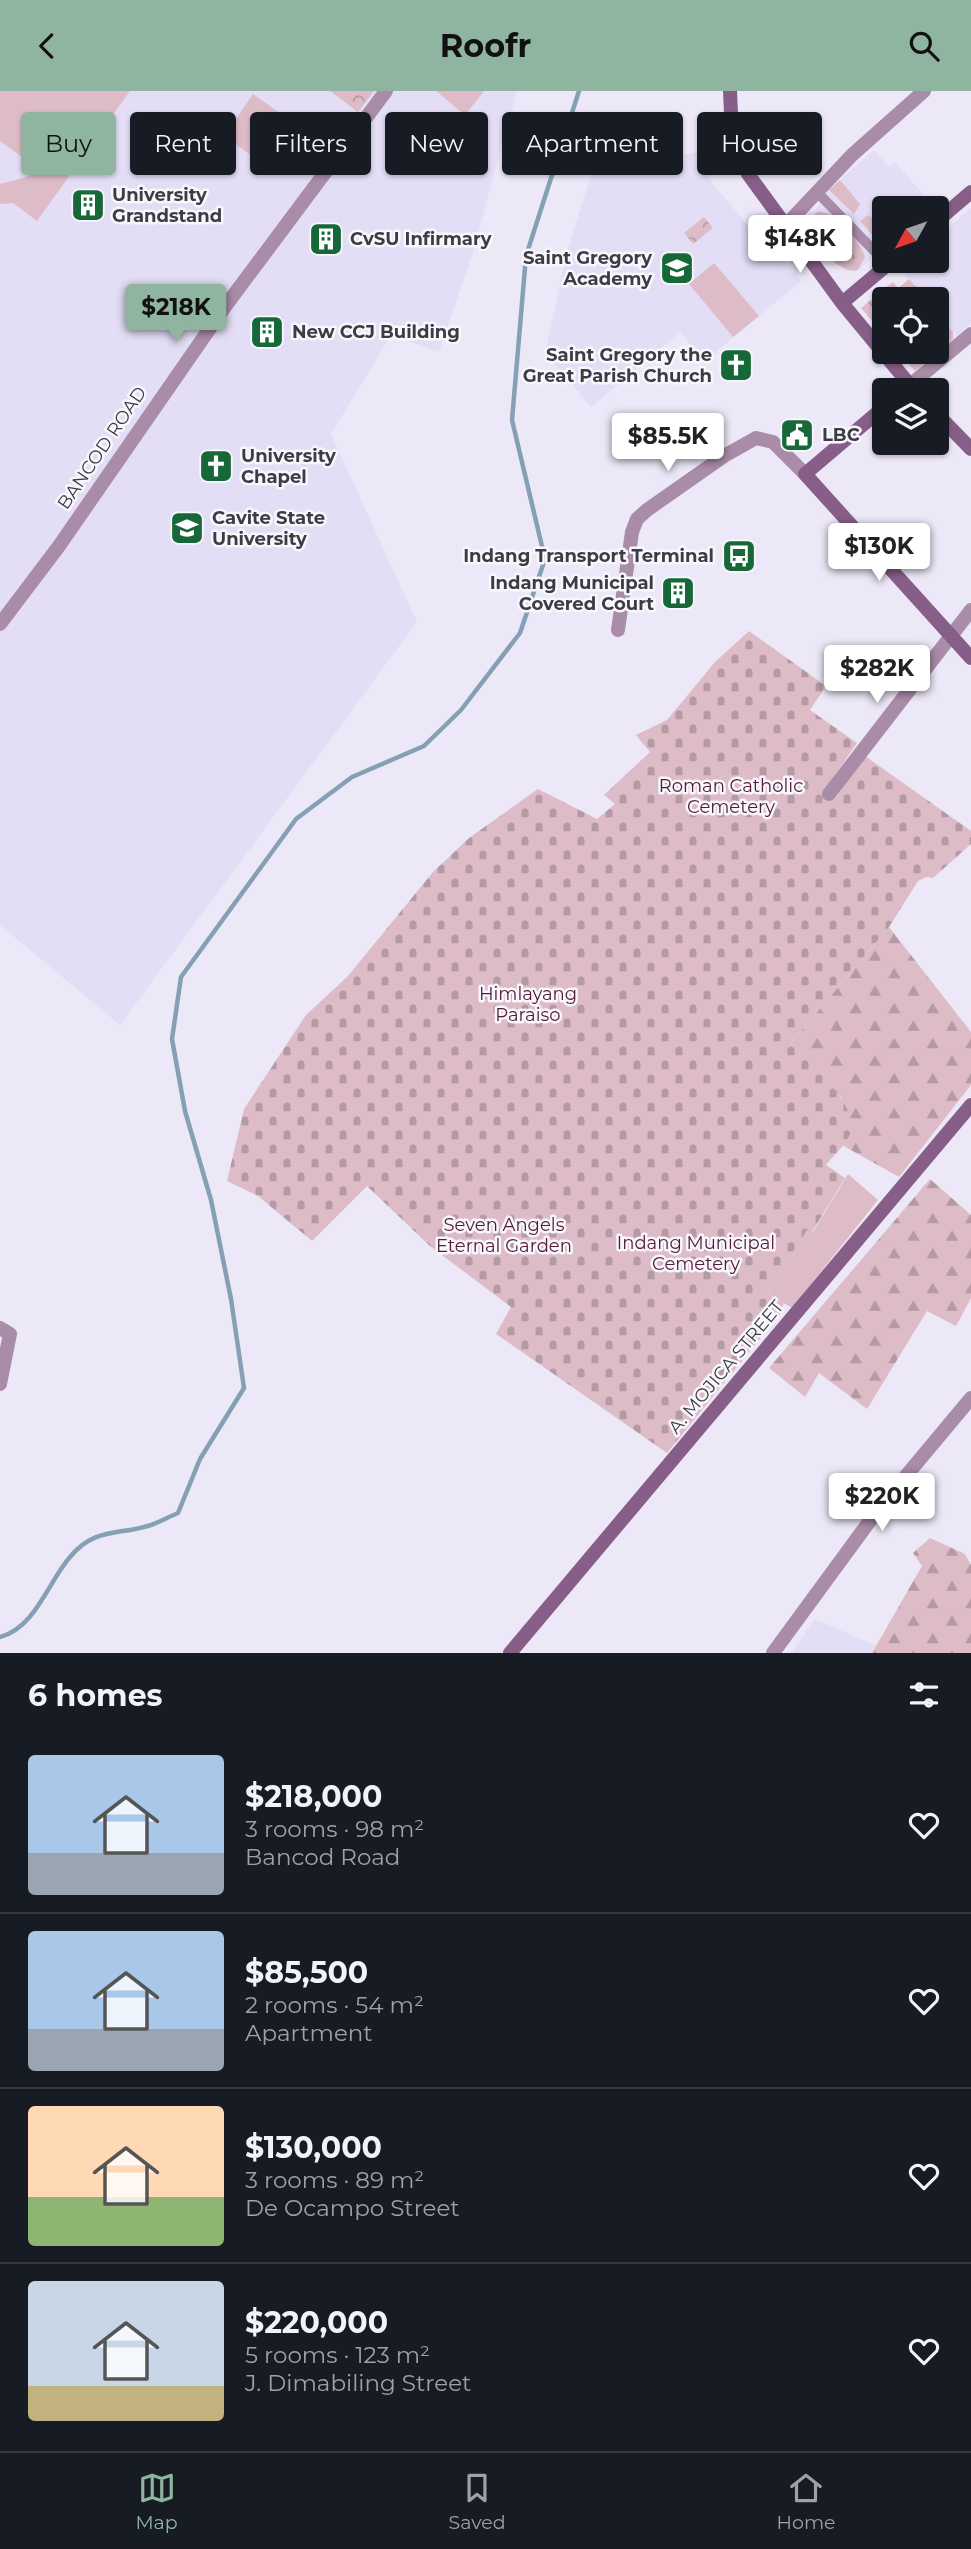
<!DOCTYPE html>
<html lang="en">
<head>
<meta charset="utf-8">
<style>
	body { margin:0; font-family:Montserrat,sans-serif; background:#242831; color:#f1f3f6; height:100vh; display:flex; flex-direction:column; font-size:26px; white-space:nowrap }
	* { box-sizing:border-box; margin:0 }
	p { font-size:23px; color:#9ea1a6 }
	.icon { flex:none; width:38px; height:38px; fill:none; stroke:currentColor; stroke-width:2; stroke-linecap:round; stroke-linejoin:round }
	.map { position:relative; height:1562px; overflow:hidden }
	.panel { display:flex; flex-direction:column; background:#171b24; flex:1 }
	.panel>* { flex:none }
	.hud { position:absolute; left:21px; top:21px; width:929px; height:63px; display:flex; gap:14px }
	.needle { width:46px; rotate:230deg }
	.controls { position:absolute; left:872px; top:105px; display:grid; gap:14px }
	.controls a { display:grid; place-items:center; width:77px; height:77px; border-radius:7px; background:#171b24; box-shadow:0 2px 5px #0004; font-size:35px }
	.price { position:absolute; translate:-50% -60px; padding:0 16px; border-radius:7px; background:#fff; color:#222; font-size:23px; line-height:46px; filter:drop-shadow(0 2px 4px #0008) }
	.price::after { content:''; position:absolute; left:50%; top:42px; width:21px; height:16px; margin-left:-10px; background:inherit; clip-path:polygon(0 0,100% 0,50% 100%) }
	.price.on { background:#8fb4a0; color:#111 }
	ul { padding:0; list-style:none }
	li { display:flex; align-items:center; gap:21px; height:175px; padding:0 28px }
	li+li { border-top:2px solid #363941 }
	li span { display:grid; place-items:center; flex:none; width:196px; height:140px; border-radius:7px; color:#555 }
	li>.icon { margin-inline-start:auto }
	span .icon { width:84px; height:84px; fill:#fffc; stroke-width:1 }
	li b { font-size:30px }
	h2 { display:flex; justify-content:space-between; align-items:center; height:84px; padding:0 28px; font-size:30px }
	.pill { padding:0 24px; border-radius:7px; background:#171b24; box-shadow:0 2px 5px #0004; font-size:24px; line-height:63px }
	.pill.on { background:#8fb4a0; color:#111 }
	header { display:flex; justify-content:space-between; align-items:center; height:91px; padding:0 28px; background:#8fb4a0; color:#111; font-size:32px; font-weight:700 }
	.menu { display:flex; justify-content:space-around; align-items:center; height:98px; border-top:2px solid #363941; background:#171b24; font-size:19px; color:#9ea1a6 }
	.menu a { display:grid; justify-items:center; gap:4px }
	.menu .on { color:#8fb4a0 }
	.map>svg:first-child { display:block }
</style>
</head>
<body>
<header><svg class="icon" aria-label="back" viewBox="0 0 24 24"><path d="M15 5l-7 7 7 7"/></svg>Roofr<svg class="icon" aria-label="search" viewBox="0 0 24 24"><circle cx="10" cy="10" r="6"/><path d="M15 15l6 6"/></svg></header>
<div class="map">
<svg width="971" height="1562" viewBox="0 0 971 1562">
	<defs>
		<pattern id="forest-firs" width="22" height="20" patternUnits="userSpaceOnUse" patternTransform="scale(1.75)"><rect width="22" height="20" fill="#ddbcc7"/><path d="M5 1l3.5 6h-7zM16 11l3.5 6h-7z" fill="#b49aa3"/></pattern>
		<pattern id="cemetery-stones" width="16" height="16" patternUnits="userSpaceOnUse" patternTransform="scale(1.75)"><rect width="16" height="16" fill="#ddbcc7"/><path d="M2 7V4a2 2 0 0 1 4 0v3zM10 15v-3a2 2 0 0 1 4 0v3z" fill="#b49aa3"/></pattern>
		<pattern id="park-crowns" width="20" height="18" patternUnits="userSpaceOnUse" patternTransform="scale(1.75)"><rect width="20" height="18" fill="#ddbcc7"/><path d="M2 6a3 3 0 1 1 6 0M12 15a3 3 0 1 1 6 0" fill="none" stroke="#b49aa3"/></pattern>
	</defs>
	<rect width="100%" height="100%" fill="#ece8f8"/>
	<path fill="#e3ddf5" d="M0,0H517L471,167L439,261L391,244L331,343L417,531L120,934L0,834Z
		M642,42L684,64L700,60L713,93L750,137L756,134L801,190L705,270L680,241L591,316L545,262L567,161L591,84Z
		M874,59L889,76L895,71L933,115L884,117V158L858,179L845,180L810,143L808,130L829,99Z
		M971,117V232L957,245L936,221V208H926L901,179L911,170H936V148Z
		M815,1528L876,1555L872,1562H791Z"/>
	<path fill="#ddbcc7" d="M0,0H130L37,130L13,112L0,113V93L27,86L40,79L0,50Z
		M436,0H484L465,24Z
		M253,3L294,32L265,74L224,45Z
		M840,89L860,113L854,123L829,99Z
		M868,124L884,136V149L879,152L860,130Z
		M714,172L759,225L733,246L689,193Z
		M848,1083L878,1109L792,1217L767,1202L807,1138L813,1141Z"/>
	<path fill="url(#forest-firs)" d="M889,836L971,941V994L899,1086L842,1054L851,1040L841,1006L790,953Z
		M930,1088L971,1124V1207L956,1235L927,1220L867,1318L819,1282L805,1306L769,1277Z
		M930,1447L965,1463L971,1474V1562H872L922,1475L913,1462Z"/>
	<path fill="url(#cemetery-stones)" d="M749,540L826,595L810,619L857,652L824,700L836,706L865,665L971,740V753L933,787L926,786L918,790L889,836L790,953C809,972 856,1010 851,1039C849,1051 834,1064 826,1074L845,1087L812,1141L807,1139L767,1202L784,1212L780,1223L667,1362L496,1243L511,1216L430,1155L367,1095L312,1150L258,1105L227,1090L244,1018L306,924L348,885L433,781L469,747L538,698L597,728L615,713L604,704L650,661L636,644L667,629L715,571Z"/>
	<path fill="url(#park-crowns)" d="M330,0H374L358,21Z
		M818,121C835,119 861,150 865,166L858,179C840,185 806,147 808,130Z
		M704,126L713,137L693,153L684,142Z
		M909,188L926,208H884V244L861,217L893,191L898,197Z
		M936,221L953,241V248L915,280L898,261H936Z"/>
	<g fill="none" stroke-linecap="round" stroke-linejoin="round">
		<path stroke="#85a0b5" stroke-width="4.5" d="M0,1546C36,1536 48,1491 70,1466C94,1437 117,1444 148,1435C158,1432 168,1426 178,1422L200,1368L244,1297L231,1208L211,1109L185,1020L172,948L181,886L296,728L352,686L424,655L461,619L520,542L545,468L512,329L526,165L579,0"/>
		<path stroke="#a98ca8" stroke-width="10" d="M817,101L884,170"/>
		<path stroke="#a98ca8" stroke-width="14" d="M618,539L632,441L637,428L647,419L724,365L756,347L773,351L805,383
			M829,703L971,519
			M0,1237L10,1243L0,1293"/>
		<path stroke="#a98ca8" stroke-width="14" d="M785,135L852,64L924,0
			M909,295L971,243
			M0,533L59,455L224,217L386,0
			M773,1562L880,1416L971,1307"/>
		<path stroke="#875e87" stroke-width="14" d="M730,0L732,45L748,83L842,212L914,299
			M936,131L971,101
			M842,212L892,170
			M884,316L805,383L971,567
			M936,322L971,358
			M510,1562L971,1014"/>
	</g>
	<defs>
		<g id="building-square" transform="scale(1.75)"><rect x="-9" y="-9" width="18" height="18" rx="4" fill="#176838" stroke="#f8f7fd"/><path d="M-4-6H4V6H1V3H-1V6H-4ZM-2.5-4.3h1.7v1.8h-1.7ZM.8-4.3h1.7v1.8H.8ZM-2.5-1h1.7V.8h-1.7ZM.8-1h1.7V.8H.8Z" fill="#fff"/></g>
		<g id="school-square" transform="scale(1.75)"><rect x="-9" y="-9" width="18" height="18" rx="4" fill="#176838" stroke="#f8f7fd"/><path d="M0-5L7-2L0 1L-7-2ZM-4 1L0 2.5L4 1V4Q0 6-4 4Z" fill="#fff"/></g>
		<g id="church-square" transform="scale(1.75)"><rect x="-9" y="-9" width="18" height="18" rx="4" fill="#176838" stroke="#f8f7fd"/><path d="M-1.2-6h2.4v3.5h3.3v2.4h-3.3V6h-2.4V-.1h-3.3v-2.4h3.3Z" fill="#fff"/></g>
		<g id="civic-square" transform="scale(1.75)"><rect x="-9" y="-9" width="18" height="18" rx="4" fill="#176838" stroke="#f8f7fd"/><path d="M-.6-6.5H3V-4.5H.6V-3L4-1V1h2V6H-6V1h2V-1L-.6-3ZM-1.2 2.5V6h2.4V2.5Z" fill="#fff"/></g>
		<g id="university-square" transform="scale(1.75)"><rect x="-9" y="-9" width="18" height="18" rx="4" fill="#176838" stroke="#f8f7fd"/><path d="M0-5L7-2L0 1L-7-2ZM-4 1L0 2.5L4 1V4Q0 6-4 4Z" fill="#fff"/></g>
		<g id="bus-square" transform="scale(1.75)"><rect x="-9" y="-9" width="18" height="18" rx="4" fill="#176838" stroke="#f8f7fd"/><path d="M-5-6H5V4H4V6H2V4H-2V6H-4V4H-5ZM-3.5-4V0h7V-4ZM-3.5 1.2v1.5H-2V1.2ZM2 1.2v1.5H3.5V1.2Z" fill="#fff"/></g>
	</defs>
	<g fill-rule="evenodd">
		<use href="#building-square" x="88" y="114"/>
		<use href="#building-square" x="326" y="148"/>
		<use href="#school-square" x="677" y="177"/>
		<use href="#building-square" x="267" y="241"/>
		<use href="#church-square" x="736" y="274"/>
		<use href="#civic-square" x="797" y="344"/>
		<use href="#church-square" x="216" y="375"/>
		<use href="#university-square" x="187" y="437"/>
		<use href="#bus-square" x="739" y="465"/>
		<use href="#building-square" x="678" y="502"/>
	</g>
	<g text-anchor="middle" stroke-width="5" stroke-linejoin="round" paint-order="stroke">
		<g font-size="18" font-weight="bold" fill="#3d3c42" stroke="#f8f7fd" text-anchor="start">
			<text x="112" y="110">University<tspan x="112" dy="21">Grandstand</tspan></text>
			<text x="350" y="154">CvSU Infirmary</text>
			<text x="652" y="173" text-anchor="end">Saint Gregory<tspan x="652" dy="21">Academy</tspan></text>
			<text x="292" y="247">New CCJ Building</text>
			<text x="712" y="270" text-anchor="end">Saint Gregory the<tspan x="712" dy="21">Great Parish Church</tspan></text>
			<text x="822" y="350">LBC</text>
			<text x="241" y="371">University<tspan x="241" dy="21">Chapel</tspan></text>
			<text x="212" y="433">Cavite State<tspan x="212" dy="21">University</tspan></text>
			<text x="714" y="471" text-anchor="end">Indang Transport Terminal</text>
			<text x="654" y="498" text-anchor="end">Indang Municipal<tspan x="654" dy="21">Covered Court</tspan></text>
		</g>
		<g font-size="18" fill="#3d3c42" stroke="#f8f7fd">
			<text transform="translate(102 357) rotate(-56)" y="6">BANCOD ROAD</text>
			<text transform="translate(726 1276) rotate(-50)" y="6">A. MOJICA STREET</text>
		</g>
		<g font-size="18" fill="#531b34" stroke="#f8f7fd">
			<text x="731" y="701">Roman Catholic<tspan x="731" dy="21">Cemetery</tspan></text>
			<text x="528" y="909">Himlayang<tspan x="528" dy="21">Paraiso</tspan></text>
			<text x="504" y="1140">Seven Angels<tspan x="504" dy="21">Eternal Garden</tspan></text>
			<text x="696" y="1158">Indang Municipal<tspan x="696" dy="21">Cemetery</tspan></text>
		</g>
	</g>
</svg>
<div class="controls">
<a><svg class="needle" viewBox="-14 -14 28 28"><path d="M0-13l5 13h-10z" fill="#e53935"/><path d="M0 13l5-13h-10z" fill="#9ea1a6"/></svg></a>
<a><svg class="icon" aria-label="locate" viewBox="0 0 24 24"><circle cx="12" cy="12" r="6"/><path d="M12 2v4M12 18v4M2 12h4M18 12h4"/></svg></a>
<a><svg class="icon" aria-label="layers" viewBox="0 0 24 24"><path d="M12 4l9 5-9 5-9-5zM3 14l9 5 9-5"/></svg></a>
</div>
<b class="price" style="left:800px;top:184px">$148K</b>
<b class="price on" style="left:176px;top:253px">$218K</b>
<b class="price" style="left:668px;top:382px">$85.5K</b>
<b class="price" style="left:879px;top:492px">$130K</b>
<b class="price" style="left:877px;top:614px">$282K</b>
<b class="price" style="left:882px;top:1442px">$220K</b>
<div class="hud">
<a class="pill on">Buy</a>
<a class="pill">Rent</a>
<a class="pill">Filters</a>
<a class="pill">New</a>
<a class="pill">Apartment</a>
<a class="pill">House</a>
</div>
</div>
<section class="panel">
<h2>6 homes<svg class="icon" aria-label="filters" viewBox="0 0 24 24"><path d="M4 7h16M4 17h16"/><circle cx="9" cy="7" r="2"/><circle cx="15" cy="17" r="2"/></svg></h2>
<ul>
<li><span style="background:linear-gradient(#a9c7e8 70%,#9aa5b1 0)"><svg class="icon" aria-label="home" viewBox="0 0 24 24"><path d="M3 11l9-7 9 7M6 9v11h12V9"/></svg></span><div><b>$218,000</b><p>3 rooms · 98 m²</p><p>Bancod Road</p></div><svg class="icon" aria-label="heart" viewBox="0 0 24 24"><path d="M12 20l-8-8c-3-5 5-10 8-4 3-6 11-1 8 4z"/></svg></li>
<li><span style="background:linear-gradient(#a9c7e8 70%,#9aa5b1 0)"><svg class="icon" aria-label="home" viewBox="0 0 24 24"><path d="M3 11l9-7 9 7M6 9v11h12V9"/></svg></span><div><b>$85,500</b><p>2 rooms · 54 m²</p><p>Apartment</p></div><svg class="icon" aria-label="heart" viewBox="0 0 24 24"><path d="M12 20l-8-8c-3-5 5-10 8-4 3-6 11-1 8 4z"/></svg></li>
<li><span style="background:linear-gradient(#ffd9b3 65%,#8fb573 0)"><svg class="icon" aria-label="home" viewBox="0 0 24 24"><path d="M3 11l9-7 9 7M6 9v11h12V9"/></svg></span><div><b>$130,000</b><p>3 rooms · 89 m²</p><p>De Ocampo Street</p></div><svg class="icon" aria-label="heart" viewBox="0 0 24 24"><path d="M12 20l-8-8c-3-5 5-10 8-4 3-6 11-1 8 4z"/></svg></li>
<li><span style="background:linear-gradient(#c9d6e8 75%,#c2b280 0)"><svg class="icon" aria-label="home" viewBox="0 0 24 24"><path d="M3 11l9-7 9 7M6 9v11h12V9"/></svg></span><div><b>$220,000</b><p>5 rooms · 123 m²</p><p>J. Dimabiling Street</p></div><svg class="icon" aria-label="heart" viewBox="0 0 24 24"><path d="M12 20l-8-8c-3-5 5-10 8-4 3-6 11-1 8 4z"/></svg></li>
</ul>
</section>
<nav class="menu">
<a class="on"><svg class="icon" aria-label="map" viewBox="0 0 24 24"><path d="M3 6l6-2 6 2 6-2v14l-6 2-6-2-6 2zM9 4v14M15 6v14"/></svg>Map</a>
<a><svg class="icon" aria-label="saved" viewBox="0 0 24 24"><path d="M7 4h10v16l-5-4-5 4z"/></svg>Saved</a>
<a><svg class="icon" aria-label="home" viewBox="0 0 24 24"><path d="M3 11l9-7 9 7M6 9v11h12V9"/></svg>Home</a>
</nav>
</body>
</html>
